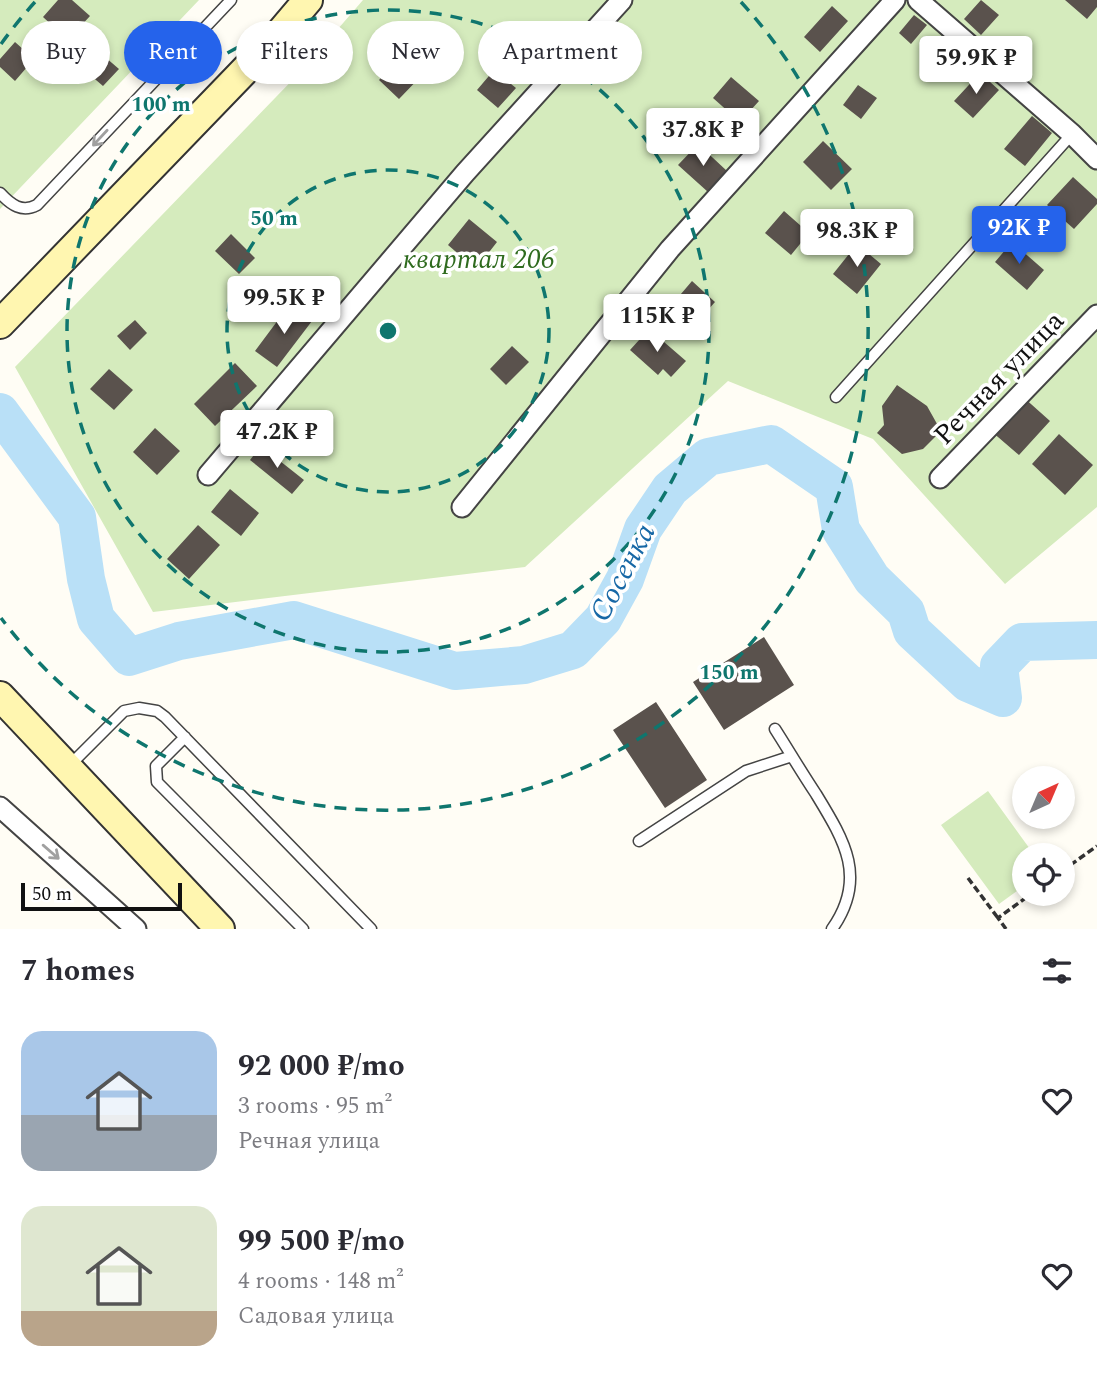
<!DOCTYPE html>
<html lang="en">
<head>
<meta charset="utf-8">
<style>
	body { margin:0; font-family:Spectral,serif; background:#f7f7f7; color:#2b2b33; height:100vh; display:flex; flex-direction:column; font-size:26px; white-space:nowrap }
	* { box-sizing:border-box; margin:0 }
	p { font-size:23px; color:#7c7c81 }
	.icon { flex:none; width:38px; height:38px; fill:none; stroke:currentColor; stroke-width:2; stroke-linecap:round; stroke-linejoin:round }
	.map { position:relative; height:929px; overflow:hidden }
	.side { display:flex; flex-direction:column; background:#fff; flex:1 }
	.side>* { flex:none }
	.banner { position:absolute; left:21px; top:21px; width:700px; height:63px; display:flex; gap:14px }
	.needle { width:46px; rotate:44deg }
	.tools { position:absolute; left:1012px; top:766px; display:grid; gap:14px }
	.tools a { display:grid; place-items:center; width:63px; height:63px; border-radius:50%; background:#fff; box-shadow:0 4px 10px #0003; font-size:35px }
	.scale { position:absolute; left:21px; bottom:18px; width:161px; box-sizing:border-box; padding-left:7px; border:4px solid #111; border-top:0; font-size:19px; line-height:24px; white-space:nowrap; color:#111; -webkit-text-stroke:5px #fff; paint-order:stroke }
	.price { position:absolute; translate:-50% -60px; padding:0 16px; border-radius:7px; background:#fff; color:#222; font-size:23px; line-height:46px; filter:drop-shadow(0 2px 4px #0008) }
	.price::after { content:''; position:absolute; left:50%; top:42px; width:21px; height:16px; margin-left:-10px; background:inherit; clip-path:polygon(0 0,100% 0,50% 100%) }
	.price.on { background:#2563eb; color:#fff }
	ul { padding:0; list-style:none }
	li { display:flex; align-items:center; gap:21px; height:175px; padding:0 21px }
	li span { display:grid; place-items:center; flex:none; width:196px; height:140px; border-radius:21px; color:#555 }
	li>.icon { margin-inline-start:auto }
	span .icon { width:84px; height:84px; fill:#fffc; stroke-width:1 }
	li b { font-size:30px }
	h2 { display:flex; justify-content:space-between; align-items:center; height:84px; padding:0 21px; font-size:30px }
	.pill { padding:0 24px; border-radius:32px; background:#fff; box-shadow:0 4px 10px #0003; font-size:24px; line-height:63px }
	.pill.on { background:#2563eb; color:#fff }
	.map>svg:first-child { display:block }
</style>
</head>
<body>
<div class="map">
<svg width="1097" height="929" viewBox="0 0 1097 929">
	<rect width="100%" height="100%" fill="#fffdf5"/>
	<path fill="#d5ebbd" d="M0,0H199L0,209Z
		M363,0H1097V507L1005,584L873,439L728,381L525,567L153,612L15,367L305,67Z
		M988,791L1035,856H1024V886L999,904L941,825Z"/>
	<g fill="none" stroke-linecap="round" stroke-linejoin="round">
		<path stroke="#b9e0f7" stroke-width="38" d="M0,412L77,517L86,579L96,619L129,657L179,641L294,620L455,671L524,665L573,650L603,619L625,579L643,529L670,489L708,457L771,444L834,487L841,530L872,579L906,612L912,631L968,683L1003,698L999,666L1022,642L1097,640"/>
	</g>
	<path fill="#5a524d" d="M58,0H72L90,16L68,40L43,17Z
		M981,0L999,15L981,35L964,19Z
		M1065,0H1097V7L1087,19Z
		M832,6L848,21L820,52L804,37Z
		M914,15L927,25L911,44L899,33Z
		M15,42L34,59L15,81L0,67V59Z
		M405,52L425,72L399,99L379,80Z
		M105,57L119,69L103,86L89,74Z
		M494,70L516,88L498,108L477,90Z
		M980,73L999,90L973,118L954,101Z
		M731,77L759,101L740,122L713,98Z
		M858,85L877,98L861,119L843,105Z
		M1032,116L1052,133L1025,166L1004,149Z
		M823,141L852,169L831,190L803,162Z
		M698,144L727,171L708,192L678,165Z
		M1073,177L1097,199V204L1074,229L1047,205Z
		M784,211L809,233L791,255L765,233Z
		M469,219L497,242L476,269L448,245Z
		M231,234L255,258L239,274L215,251Z
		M1012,242L1044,270L1027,290L995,262Z
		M857,244L881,264L857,294L833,274Z
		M692,281L715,302L698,321L675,301Z
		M290,304L312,321L277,367L255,351Z
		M135,320L147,333L130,350L117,336Z
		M649,329L686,361L671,377L663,369L658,375L630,350Z
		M512,346L529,362L506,385L490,369Z
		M235,363L257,386L215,426L194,404Z
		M109,369L133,390L114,410L90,389Z
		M897,385L927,406L941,431L923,449L902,454L877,433L884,425L882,406Z
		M1022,396L1050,421L1019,455L991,431Z
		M155,428L180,451L157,475L133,452Z
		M1059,434L1093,465L1065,495L1032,464Z
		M261,446L304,480L292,494L250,460Z
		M230,489L259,513L241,536L211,512Z
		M198,525L220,545L189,579L167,559Z
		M764,637L794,685L724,730L693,682Z
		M656,702L707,780L665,808L613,730Z"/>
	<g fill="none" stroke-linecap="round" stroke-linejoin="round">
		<g stroke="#444" stroke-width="13">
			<path id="service" d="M0,193C11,205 22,213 37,205L231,0
				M836,397L1072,134
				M775,729C789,751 802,773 816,794C844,840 868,878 832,929
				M185,737L156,766L157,782L303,929
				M69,766L124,711L139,708L157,711L165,717L371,929
				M639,841L746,771L792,756"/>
		</g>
		<g stroke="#444" stroke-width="23">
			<path id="minor" d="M918,0L1072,134L1097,159
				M208,475L465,173L622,0
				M940,478L1097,315
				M462,507L670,249L895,0
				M0,807L136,929"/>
		</g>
		<g stroke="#333" stroke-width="32">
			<path id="secondary" d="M0,324L274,40L308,0
				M0,696L220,929"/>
		</g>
		<path stroke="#333" stroke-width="3.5" stroke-dasharray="7 3.5" stroke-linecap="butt" d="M1062,871L1097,846
			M968,878L998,918
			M1006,929L998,918L1031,894"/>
		<use href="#service" stroke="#fff" stroke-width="10"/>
		<use href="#minor" stroke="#fff" stroke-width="19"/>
		<use href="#secondary" stroke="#fff6b0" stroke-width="28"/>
	</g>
	<defs><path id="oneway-shaft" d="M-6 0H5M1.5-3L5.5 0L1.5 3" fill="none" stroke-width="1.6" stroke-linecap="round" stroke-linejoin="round" transform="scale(1.75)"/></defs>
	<g stroke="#a0a0a0">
		<use href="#oneway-shaft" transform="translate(100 138) rotate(133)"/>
		<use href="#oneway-shaft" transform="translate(51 852) rotate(41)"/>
	</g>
	<g fill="none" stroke="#0f766e" stroke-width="3.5" stroke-dasharray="12 9">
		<circle cx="388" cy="331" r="161"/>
		<circle cx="388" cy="331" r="321"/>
		<path d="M1 44A482 482 0 0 1 35 2M741 2A482 482 0 1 1 1 618"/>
	</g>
	<g text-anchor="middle" stroke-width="7" stroke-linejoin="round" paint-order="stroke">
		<g font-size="28" font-style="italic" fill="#2f6b1f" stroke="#fff">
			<text x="479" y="268">квартал 206</text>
		</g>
		<g font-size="28" fill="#111" stroke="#fff">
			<text transform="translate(998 377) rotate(-46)" y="10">Речная улица</text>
		</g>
		<g font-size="30" font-style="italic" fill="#1768a6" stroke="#fff">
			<text transform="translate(622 572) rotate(-62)" y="10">Сосенка</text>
		</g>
	</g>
	<circle cx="388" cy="331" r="10" fill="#0f766e" stroke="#fff" stroke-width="3.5"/>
	<g font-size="21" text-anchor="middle" font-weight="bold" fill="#0f766e" stroke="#fff" stroke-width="7" stroke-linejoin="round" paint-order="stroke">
		<text x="161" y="111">100 m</text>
		<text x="274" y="225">50 m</text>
		<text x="729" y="679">150 m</text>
	</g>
</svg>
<div class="tools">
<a><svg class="needle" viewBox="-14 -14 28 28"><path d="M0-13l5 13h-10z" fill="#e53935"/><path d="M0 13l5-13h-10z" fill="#7c7c81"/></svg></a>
<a><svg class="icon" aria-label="locate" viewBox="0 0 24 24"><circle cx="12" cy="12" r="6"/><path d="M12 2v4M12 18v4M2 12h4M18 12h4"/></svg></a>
</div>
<div class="scale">50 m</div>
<b class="price" style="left:976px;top:96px">59.9K ₽</b>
<b class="price" style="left:703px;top:168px">37.8K ₽</b>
<b class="price on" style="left:1019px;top:266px">92K ₽</b>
<b class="price" style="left:857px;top:269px">98.3K ₽</b>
<b class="price" style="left:284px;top:336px">99.5K ₽</b>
<b class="price" style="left:657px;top:354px">115K ₽</b>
<b class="price" style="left:277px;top:470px">47.2K ₽</b>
<div class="banner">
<a class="pill">Buy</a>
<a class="pill on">Rent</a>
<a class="pill">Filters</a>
<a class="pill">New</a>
<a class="pill">Apartment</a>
</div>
</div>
<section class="side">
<h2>7 homes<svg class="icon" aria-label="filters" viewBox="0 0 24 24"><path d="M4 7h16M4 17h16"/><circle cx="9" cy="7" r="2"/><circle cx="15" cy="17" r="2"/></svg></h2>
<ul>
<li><span style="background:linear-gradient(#a9c7e8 60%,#9aa5b1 0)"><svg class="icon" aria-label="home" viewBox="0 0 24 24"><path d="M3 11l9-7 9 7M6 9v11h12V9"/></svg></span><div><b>92 000 ₽/mo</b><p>3 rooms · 95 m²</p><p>Речная улица</p></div><svg class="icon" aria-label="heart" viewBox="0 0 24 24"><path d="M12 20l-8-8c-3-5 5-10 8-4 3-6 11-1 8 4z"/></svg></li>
<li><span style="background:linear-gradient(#dfe7d0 75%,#b9a48a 0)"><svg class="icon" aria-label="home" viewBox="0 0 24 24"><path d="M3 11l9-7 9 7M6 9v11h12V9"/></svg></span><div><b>99 500 ₽/mo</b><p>4 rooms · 148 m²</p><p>Садовая улица</p></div><svg class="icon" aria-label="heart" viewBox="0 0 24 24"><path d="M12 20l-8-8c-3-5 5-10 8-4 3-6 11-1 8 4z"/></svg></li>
</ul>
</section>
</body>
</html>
